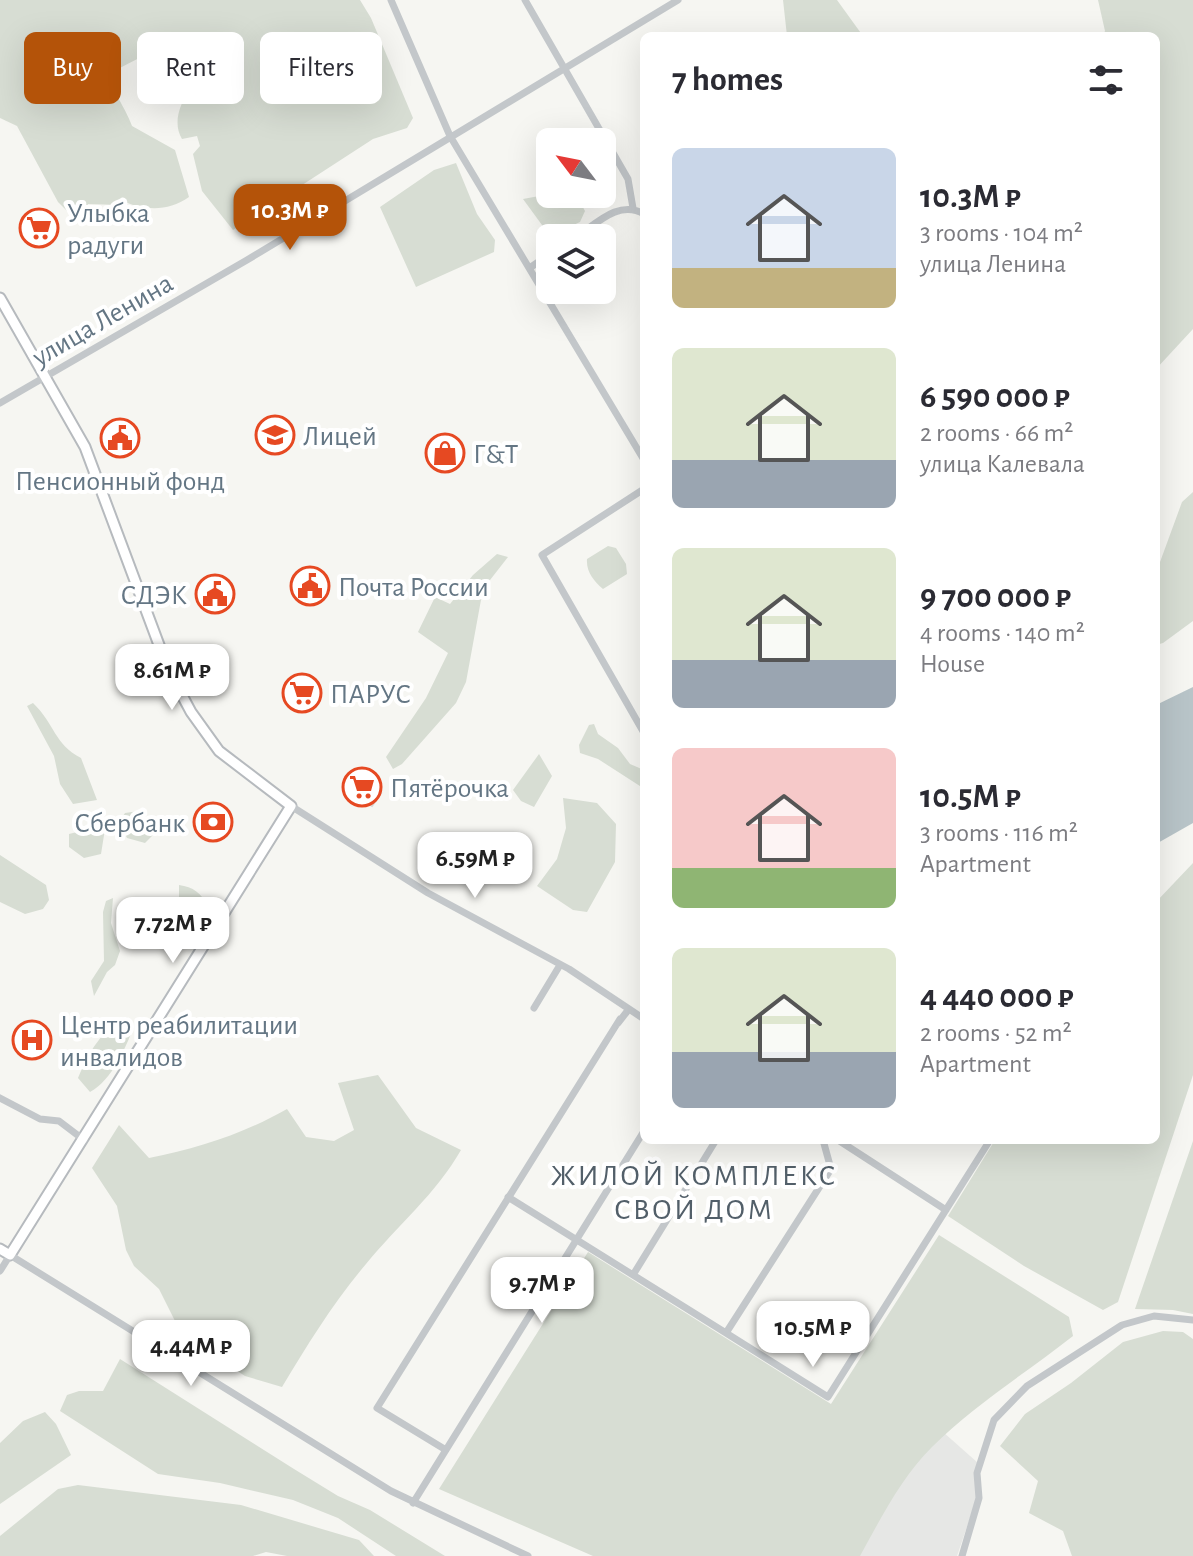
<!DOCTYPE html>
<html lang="en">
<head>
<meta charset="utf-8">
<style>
	body { margin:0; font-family:"Alegreya Sans",sans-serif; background:#f7f7f7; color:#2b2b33; height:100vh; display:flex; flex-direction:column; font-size:30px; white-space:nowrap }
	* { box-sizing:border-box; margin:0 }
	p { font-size:26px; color:#7c7c81 }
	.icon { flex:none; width:44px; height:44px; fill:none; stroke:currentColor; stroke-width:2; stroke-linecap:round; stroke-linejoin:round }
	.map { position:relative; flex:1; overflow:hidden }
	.drawer { position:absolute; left:640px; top:32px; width:520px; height:1112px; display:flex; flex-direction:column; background:#fff; border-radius:12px; box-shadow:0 8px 32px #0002 }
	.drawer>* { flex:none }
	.hud { position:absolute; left:24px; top:32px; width:496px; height:72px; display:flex; gap:16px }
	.needle { width:52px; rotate:302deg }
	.tools { position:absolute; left:536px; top:128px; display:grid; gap:16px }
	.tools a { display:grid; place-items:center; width:80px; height:80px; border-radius:12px; background:#fff; box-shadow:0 8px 32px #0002; font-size:40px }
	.price { position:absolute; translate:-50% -68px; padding:0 18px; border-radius:16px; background:#fff; color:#222; font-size:26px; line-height:52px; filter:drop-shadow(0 2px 4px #0008) }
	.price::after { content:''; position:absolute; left:50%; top:48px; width:24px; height:18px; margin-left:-12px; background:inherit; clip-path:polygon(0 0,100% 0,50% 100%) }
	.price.active { background:#b45309; color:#fff }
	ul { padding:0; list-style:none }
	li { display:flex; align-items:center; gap:24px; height:200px; padding:0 32px }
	li span { display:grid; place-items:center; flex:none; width:224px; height:160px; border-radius:12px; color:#555 }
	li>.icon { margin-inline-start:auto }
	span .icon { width:96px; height:96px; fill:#fffc; stroke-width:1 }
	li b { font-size:34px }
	h2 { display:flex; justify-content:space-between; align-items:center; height:96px; padding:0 32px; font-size:34px }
	.pill { padding:0 28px; border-radius:12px; background:#fff; box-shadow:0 8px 32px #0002; font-size:28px; line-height:72px }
	.pill.active { background:#b45309; color:#fff }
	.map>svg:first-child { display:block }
</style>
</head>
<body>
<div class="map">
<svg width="1193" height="1556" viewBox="0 0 1193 1556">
	<rect width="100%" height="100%" fill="#f6f6f2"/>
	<path fill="#e6e7e5" d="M943,1432L978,1463L976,1500L957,1556H857L899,1483Z"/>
	<path fill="#d7ddd3" d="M0,0H360L371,18L413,118L407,128L373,139L233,230L202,191L193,154L200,146L197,136L182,139C165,111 201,74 216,51L186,34L110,73C112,93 125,106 132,126L175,150L189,197C169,211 147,211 125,202L119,205L88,204L78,222L58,202L17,126L0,118Z
		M783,0H837L863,36H787Z
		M1098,0H1193V329L1156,369V36H1103L1105,31Z
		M456,163L477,214L495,240L494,252L416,287L380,207L434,170Z
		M550,194H576L585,211L580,222L550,236L523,199Z
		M1193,492V621L1163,643L1156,645V573L1182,502Z
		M608,546L616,548L626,564L627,574L603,589C594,581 586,572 587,559Z
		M497,554L508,557L483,589L466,682L456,703L402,764L393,769L386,757L426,698L448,653L418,632L435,597L450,604L473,575Z
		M33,703C55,724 54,744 81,758L97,800L73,804L60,784L54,756L27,706Z
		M594,724L598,734L618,748L630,764L644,770L643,788L598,759L580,753L579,745L589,725Z
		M539,754L552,776L534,807L521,801L513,790Z
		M563,798L597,803L616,824L615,862L587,912L573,910L537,886L557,859L566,828Z
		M139,811L153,835L145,843L127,838L119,822L125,813Z
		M97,827L105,829L101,854L84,858L69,847V834Z
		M0,855L46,885L49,900L43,909L25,914L0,902Z
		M1193,863V1075L1118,1302L1103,1310L1024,1266L948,1216L995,1140H1156V902Z
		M179,885C193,887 202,893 207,906L186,937L179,909Z
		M113,898L111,923L120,951L115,965L107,972L94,996L91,981L104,961L103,912L106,901Z
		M127,1017L134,1027C124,1050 113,1079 90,1092L78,1078C89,1052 101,1030 127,1017Z
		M378,1075L416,1128L461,1150C436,1194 397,1226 366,1264C333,1303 308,1344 282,1387L245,1376L182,1335L159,1289L134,1266L126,1250L117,1206L92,1168L119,1125L149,1158C199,1148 243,1134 287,1109L306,1137L334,1141L354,1130L338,1083Z
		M1193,1141V1314L1173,1310L1135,1309Z
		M939,1235L1069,1317L1073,1336C1026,1373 974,1405 932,1447C901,1478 881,1518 860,1556H593L439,1489L588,1252L831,1404Z
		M1163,1331L1183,1332L1193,1339V1556H1072L1063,1531L1029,1513L1038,1481L1000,1446L1025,1414L1071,1383L1123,1342Z
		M120,1359L294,1469L338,1496L370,1510L445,1556H396L338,1518L293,1500L220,1483L158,1474L60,1411L67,1395L79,1391H103Z
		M45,1412L56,1424L71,1455L0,1504V1443L23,1421Z
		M78,1485L241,1505L359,1540L374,1556H287L266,1552L253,1556H0V1536L58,1489Z"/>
	<path fill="#b8c4c8" d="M1193,687V823L1156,844V705Z"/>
	<path fill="#a7b0b5" stroke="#d7d7d5" stroke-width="2" d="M361,775L366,779L364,782L381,793L372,806L350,792Z"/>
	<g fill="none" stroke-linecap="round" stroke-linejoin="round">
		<g stroke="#b6babe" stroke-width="13">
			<path id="major" d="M0,298L85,447L168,669L191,712L219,751L291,806L10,1255L0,1249"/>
		</g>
		<path stroke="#c3c7ca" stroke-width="7" d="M391,0L450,136L644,460
			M525,0L628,179L633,208
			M575,238C596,224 619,199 644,214
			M531,267L550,254
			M0,403L247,260L678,0
			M644,489L542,555L644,733
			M291,806L428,893L569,969L644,1019
			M534,1008L560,965
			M618,1023L629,1009
			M0,1098L40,1119L59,1121L84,1140
			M823,1140L831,1169L726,1333L828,1397L990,1140
			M838,1140L946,1210
			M508,1197L726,1333
			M0,1271L10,1255L391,1491L528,1556
			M633,1275L716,1140
			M446,1450L377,1408L620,1019
			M413,1503L644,1131
			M962,1556L979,1498L977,1473L994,1420L1027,1386L1122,1325L1154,1316L1193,1320"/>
		<use href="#major" stroke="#fff" stroke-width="9"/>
	</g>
	<defs>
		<g id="supermarket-ring" transform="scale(2)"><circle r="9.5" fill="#fff" stroke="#e64922" stroke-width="1.5"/><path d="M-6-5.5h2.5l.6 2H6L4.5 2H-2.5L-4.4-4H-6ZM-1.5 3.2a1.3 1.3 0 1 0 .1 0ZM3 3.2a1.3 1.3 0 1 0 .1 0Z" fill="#e64922"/></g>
		<g id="university-ring" transform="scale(2)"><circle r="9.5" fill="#fff" stroke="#e64922" stroke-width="1.5"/><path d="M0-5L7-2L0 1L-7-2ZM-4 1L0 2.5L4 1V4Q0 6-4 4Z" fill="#e64922"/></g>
		<g id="civic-ring" transform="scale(2)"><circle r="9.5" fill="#fff" stroke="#e64922" stroke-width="1.5"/><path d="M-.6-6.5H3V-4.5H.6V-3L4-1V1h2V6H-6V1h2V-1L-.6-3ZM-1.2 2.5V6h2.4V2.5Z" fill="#e64922"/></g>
		<g id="shop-ring" transform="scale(2)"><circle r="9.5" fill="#fff" stroke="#e64922" stroke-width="1.5"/><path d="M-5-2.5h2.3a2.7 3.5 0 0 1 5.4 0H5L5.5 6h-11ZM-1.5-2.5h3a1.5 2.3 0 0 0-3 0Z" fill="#e64922"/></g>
		<g id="bank-ring" transform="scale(2)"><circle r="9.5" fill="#fff" stroke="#e64922" stroke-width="1.5"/><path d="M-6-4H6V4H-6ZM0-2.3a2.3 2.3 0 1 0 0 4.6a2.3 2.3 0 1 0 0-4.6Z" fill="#e64922"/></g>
		<g id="hospital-ring" transform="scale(2)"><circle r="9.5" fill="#fff" stroke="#e64922" stroke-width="1.5"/><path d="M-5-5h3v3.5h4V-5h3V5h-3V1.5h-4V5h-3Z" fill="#e64922"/></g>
	</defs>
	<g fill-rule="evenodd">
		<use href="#supermarket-ring" x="39" y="228"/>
		<use href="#university-ring" x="275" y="435"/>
		<use href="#civic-ring" x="120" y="438"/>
		<use href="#shop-ring" x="445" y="453"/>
		<use href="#civic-ring" x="310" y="586"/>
		<use href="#civic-ring" x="215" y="594"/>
		<use href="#supermarket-ring" x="302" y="693"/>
		<use href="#supermarket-ring" x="362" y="787"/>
		<use href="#bank-ring" x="213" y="822"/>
		<use href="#hospital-ring" x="32" y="1040"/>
	</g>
	<g text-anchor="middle" stroke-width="8" stroke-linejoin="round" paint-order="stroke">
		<g font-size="28" fill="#647684" stroke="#fff" text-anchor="start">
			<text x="67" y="222">Улыбка<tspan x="67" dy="32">радуги</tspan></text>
			<text x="303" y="445">Лицей</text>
			<text x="473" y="463">Г&amp;Т</text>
			<text x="120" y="490" text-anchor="middle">Пенсионный фонд</text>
			<text x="338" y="596">Почта России</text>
			<text x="187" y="604" text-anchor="end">СДЭК</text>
			<text x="330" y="703">ПАРУС</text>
			<text x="390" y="797">Пятёрочка</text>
			<text x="185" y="832" text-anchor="end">Сбербанк</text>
			<text x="60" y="1034">Центр реабилитации<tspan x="60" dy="32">инвалидов</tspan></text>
		</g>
		<g font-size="28" fill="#647684" stroke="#fff">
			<text transform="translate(102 319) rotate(-30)" y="10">улица Ленина</text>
		</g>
		<g font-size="30" letter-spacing="2" fill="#525f69" stroke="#fff">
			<text x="694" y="1185">ЖИЛОЙ КОМПЛЕКС<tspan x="694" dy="34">СВОЙ ДОМ</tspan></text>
		</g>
	</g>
</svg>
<div class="tools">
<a><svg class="needle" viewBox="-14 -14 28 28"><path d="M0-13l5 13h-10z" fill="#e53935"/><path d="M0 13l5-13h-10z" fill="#7c7c81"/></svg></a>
<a><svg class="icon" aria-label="layers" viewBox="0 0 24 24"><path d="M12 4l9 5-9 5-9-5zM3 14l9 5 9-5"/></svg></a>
</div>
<b class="price active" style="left:290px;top:252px">10.3M ₽</b>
<b class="price" style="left:172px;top:712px">8.61M ₽</b>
<b class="price" style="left:475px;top:900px">6.59M ₽</b>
<b class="price" style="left:173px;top:965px">7.72M ₽</b>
<b class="price" style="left:542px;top:1325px">9.7M ₽</b>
<b class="price" style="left:813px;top:1369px">10.5M ₽</b>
<b class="price" style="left:191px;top:1388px">4.44M ₽</b>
<div class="hud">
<a class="pill active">Buy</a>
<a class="pill">Rent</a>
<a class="pill">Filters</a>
</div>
<section class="drawer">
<h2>7 homes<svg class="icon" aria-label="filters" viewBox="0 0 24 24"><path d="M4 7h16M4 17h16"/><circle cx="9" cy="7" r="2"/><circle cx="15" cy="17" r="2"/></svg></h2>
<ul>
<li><span style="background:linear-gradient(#c9d6e8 75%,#c2b280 0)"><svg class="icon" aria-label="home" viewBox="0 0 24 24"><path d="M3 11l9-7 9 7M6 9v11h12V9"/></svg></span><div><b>10.3M ₽</b><p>3 rooms · 104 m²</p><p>улица Ленина</p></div></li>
<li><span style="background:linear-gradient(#dfe7d0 70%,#9aa5b1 0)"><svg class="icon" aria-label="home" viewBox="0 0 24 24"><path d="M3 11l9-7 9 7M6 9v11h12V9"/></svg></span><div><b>6 590 000 ₽</b><p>2 rooms · 66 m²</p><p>улица Калевала</p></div></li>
<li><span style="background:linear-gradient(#dfe7d0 70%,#9aa5b1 0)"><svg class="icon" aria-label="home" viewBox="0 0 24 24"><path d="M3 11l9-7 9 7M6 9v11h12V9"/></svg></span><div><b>9 700 000 ₽</b><p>4 rooms · 140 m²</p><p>House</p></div></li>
<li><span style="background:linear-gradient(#f6c9c9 75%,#8fb573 0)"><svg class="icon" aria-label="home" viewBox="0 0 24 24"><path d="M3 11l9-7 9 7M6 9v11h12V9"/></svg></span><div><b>10.5M ₽</b><p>3 rooms · 116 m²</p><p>Apartment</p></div></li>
<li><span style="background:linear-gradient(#dfe7d0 65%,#9aa5b1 0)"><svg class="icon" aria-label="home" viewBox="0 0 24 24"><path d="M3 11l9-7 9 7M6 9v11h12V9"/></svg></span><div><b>4 440 000 ₽</b><p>2 rooms · 52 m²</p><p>Apartment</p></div></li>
</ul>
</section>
</div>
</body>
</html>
